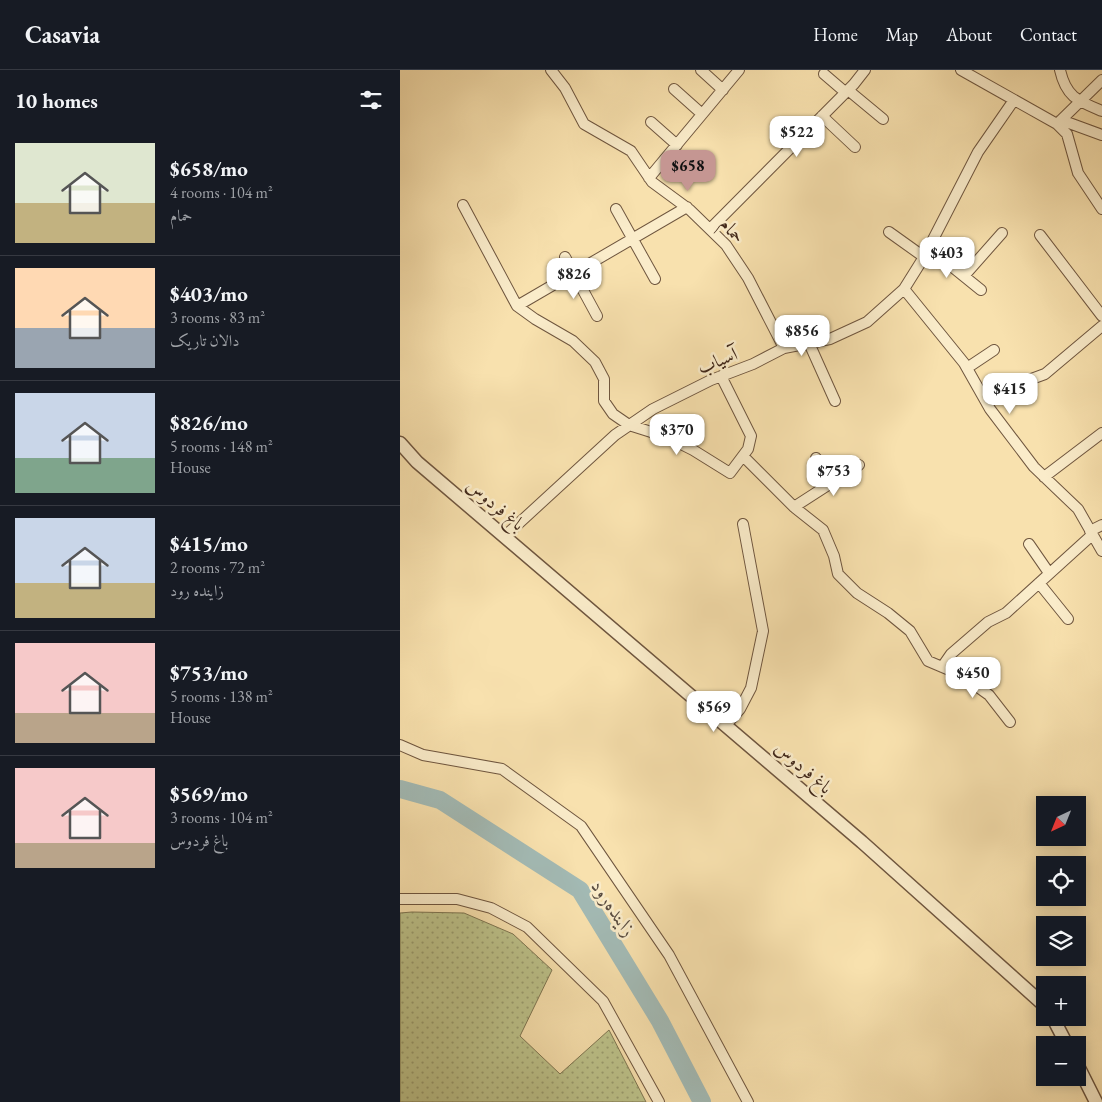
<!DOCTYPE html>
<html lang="en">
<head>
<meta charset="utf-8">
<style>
	body { margin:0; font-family:"EB Garamond",Amiri,serif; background:#20242c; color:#f1f3f6; height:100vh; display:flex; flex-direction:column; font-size:19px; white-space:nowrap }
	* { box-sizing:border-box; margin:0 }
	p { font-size:16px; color:#9ea1a6 }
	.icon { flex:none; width:28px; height:28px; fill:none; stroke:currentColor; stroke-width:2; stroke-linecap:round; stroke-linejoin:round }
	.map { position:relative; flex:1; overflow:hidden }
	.sheet { display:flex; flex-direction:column; background:#171b24; width:400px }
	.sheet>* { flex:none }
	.needle { width:32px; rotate:223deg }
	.buttons { position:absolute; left:636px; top:726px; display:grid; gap:10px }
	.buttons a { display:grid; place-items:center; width:50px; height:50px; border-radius:0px; background:#171b24; box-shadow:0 2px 12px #0003; font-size:25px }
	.price { position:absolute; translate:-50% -42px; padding:0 11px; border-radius:10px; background:#fff; color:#222; font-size:16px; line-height:32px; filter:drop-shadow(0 1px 2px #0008) }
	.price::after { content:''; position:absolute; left:50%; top:30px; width:15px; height:11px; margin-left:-8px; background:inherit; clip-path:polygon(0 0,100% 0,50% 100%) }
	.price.selected { background:#c59692; color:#111 }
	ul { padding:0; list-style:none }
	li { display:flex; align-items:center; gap:15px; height:125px; padding:0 15px }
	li+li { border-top:1px solid #363941 }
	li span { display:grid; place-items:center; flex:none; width:140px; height:100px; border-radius:0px; color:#555 }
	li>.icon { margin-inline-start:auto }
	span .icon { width:60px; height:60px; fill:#fffc; stroke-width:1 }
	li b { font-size:21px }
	h2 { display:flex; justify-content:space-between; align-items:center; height:60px; padding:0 15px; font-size:21px }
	header { display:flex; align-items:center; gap:30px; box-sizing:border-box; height:70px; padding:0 25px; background:#171b24; border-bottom:1px solid #363941 }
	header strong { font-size:24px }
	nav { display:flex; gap:28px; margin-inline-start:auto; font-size:18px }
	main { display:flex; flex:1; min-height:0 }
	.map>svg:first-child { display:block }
</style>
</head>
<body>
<header>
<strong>Casavia</strong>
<nav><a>Home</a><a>Map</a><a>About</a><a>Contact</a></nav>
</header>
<main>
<section class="sheet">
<h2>10 homes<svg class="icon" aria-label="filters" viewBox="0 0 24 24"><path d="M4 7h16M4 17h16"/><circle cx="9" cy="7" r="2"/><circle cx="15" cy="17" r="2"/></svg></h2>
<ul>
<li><span style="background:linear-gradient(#dfe7d0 60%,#c2b280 0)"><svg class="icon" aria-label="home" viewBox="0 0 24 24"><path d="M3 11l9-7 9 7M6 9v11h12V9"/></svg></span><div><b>$658/mo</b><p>4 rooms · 104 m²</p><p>حمام</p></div></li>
<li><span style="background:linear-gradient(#ffd9b3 60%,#9aa5b1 0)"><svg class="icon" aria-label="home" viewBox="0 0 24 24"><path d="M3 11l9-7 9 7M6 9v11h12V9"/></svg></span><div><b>$403/mo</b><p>3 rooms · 83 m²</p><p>دالان تاریک</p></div></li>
<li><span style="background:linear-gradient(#c9d6e8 65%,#7fa58c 0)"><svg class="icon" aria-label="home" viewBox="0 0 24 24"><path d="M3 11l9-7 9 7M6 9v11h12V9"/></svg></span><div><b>$826/mo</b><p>5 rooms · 148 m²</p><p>House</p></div></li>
<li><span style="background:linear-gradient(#c9d6e8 65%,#c2b280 0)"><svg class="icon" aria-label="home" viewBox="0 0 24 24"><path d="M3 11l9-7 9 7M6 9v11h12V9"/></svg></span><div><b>$415/mo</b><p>2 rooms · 72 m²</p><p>زاینده رود</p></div></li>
<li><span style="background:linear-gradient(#f6c9c9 70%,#b9a48a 0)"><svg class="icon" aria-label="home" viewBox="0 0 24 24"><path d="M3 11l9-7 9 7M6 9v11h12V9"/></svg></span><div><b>$753/mo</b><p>5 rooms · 138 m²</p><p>House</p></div></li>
<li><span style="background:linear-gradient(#f6c9c9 75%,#b9a48a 0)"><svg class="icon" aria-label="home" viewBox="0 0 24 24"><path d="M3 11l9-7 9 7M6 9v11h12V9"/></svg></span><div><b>$569/mo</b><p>3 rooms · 104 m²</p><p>باغ فردوس</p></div></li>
</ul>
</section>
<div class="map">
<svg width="702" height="1032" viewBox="0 0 702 1032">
	<defs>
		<pattern id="garden-dots" width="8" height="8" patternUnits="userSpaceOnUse" patternTransform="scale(1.25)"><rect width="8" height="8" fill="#bdc38b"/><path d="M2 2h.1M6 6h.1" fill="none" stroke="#9b9e71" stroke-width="1.8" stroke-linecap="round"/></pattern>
	</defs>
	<rect width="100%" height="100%" fill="#f8e1ae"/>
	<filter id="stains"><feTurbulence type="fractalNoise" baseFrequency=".004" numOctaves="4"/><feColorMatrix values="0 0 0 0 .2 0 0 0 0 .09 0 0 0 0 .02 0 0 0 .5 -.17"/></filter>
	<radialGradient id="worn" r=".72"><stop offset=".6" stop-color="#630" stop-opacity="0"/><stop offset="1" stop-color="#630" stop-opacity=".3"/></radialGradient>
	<path fill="url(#garden-dots)" stroke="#7f7652" d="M12,842L64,843L113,864L152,900L120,966L160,1004L209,960L246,1032H0V843Z"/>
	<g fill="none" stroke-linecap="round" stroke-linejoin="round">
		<path stroke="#a3bbb6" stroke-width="18" d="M0,719L40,730L180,820L260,951L302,1032"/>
		<g stroke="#6f563f" stroke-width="12">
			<path id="minor" d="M151,0L165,18L184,54L231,81L252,112L290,140L326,175L348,208L384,278
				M301,0L323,20
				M561,0L657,54L667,64L678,103L702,139
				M660,0C666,27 678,31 702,41
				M424,4L445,22
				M274,19L302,44
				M448,20L483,49
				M422,46L455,77
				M661,50L702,65
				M251,52L277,75
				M657,54L702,10
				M268,86L284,101
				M249,108L339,0
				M63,135L117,236L135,249L173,271L195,292L204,309V331L213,344L229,355L267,367L293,380L330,403L348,379L351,366L321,306
				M216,139L255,209
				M310,159L454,14L465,0
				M489,162L524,187
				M640,165L702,246
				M529,178L581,220
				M165,187L197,246
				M564,206L602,163
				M504,219L564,293L590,339L634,397L678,439L702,481
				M117,236L287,137
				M409,273L435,331
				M567,298L594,280
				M586,332L615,315L645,304L702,256
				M343,386L394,437L423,460L434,486L438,504L457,523L488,543L510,561L528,591L561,605L589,625L610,652
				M416,388L433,412
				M644,407L702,363
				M394,437L459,395
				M690,461L702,455
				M105,466L215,365L253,339L311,310L353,294L384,278L430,269L467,252L504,219L524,187L578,82L614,30
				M629,474L649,503
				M639,513L668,549
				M542,597L551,584L588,552L606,543L692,465
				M326,655L340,639L351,618L363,561L343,454
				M0,675L23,685L102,699L181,756L269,885L348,1032
				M0,829H57L91,838L127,857L203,931L259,1032"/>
		</g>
		<g stroke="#6f563f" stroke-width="15">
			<path id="tertiary" d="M0,373L17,392L462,772L645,936
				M653,948L667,975
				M678,996L696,1032"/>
		</g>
		<use href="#minor" stroke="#faecca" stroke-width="10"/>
		<use href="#tertiary" stroke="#faecca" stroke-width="12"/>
	</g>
	<g text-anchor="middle" stroke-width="5" stroke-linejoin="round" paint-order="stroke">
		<g font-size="19" fill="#41281a" stroke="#faecca">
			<text transform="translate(333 160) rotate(49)" y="7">حمام</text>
			<text transform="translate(317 290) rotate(-22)" y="7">آسیاب</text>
			<text transform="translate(96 434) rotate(40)" y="7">باغ فردوس</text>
			<text transform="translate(404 697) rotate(41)" y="7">باغ فردوس</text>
		</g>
		<g font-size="20" font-style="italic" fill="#5a4d41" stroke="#faecca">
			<text transform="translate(214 838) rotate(56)" y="7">زاینده‌رود</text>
		</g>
	</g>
	<rect width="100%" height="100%" filter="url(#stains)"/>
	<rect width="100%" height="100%" fill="url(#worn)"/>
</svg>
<div class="buttons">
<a><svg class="needle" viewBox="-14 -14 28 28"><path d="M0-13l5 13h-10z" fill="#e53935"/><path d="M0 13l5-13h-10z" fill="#9ea1a6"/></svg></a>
<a><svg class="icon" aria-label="locate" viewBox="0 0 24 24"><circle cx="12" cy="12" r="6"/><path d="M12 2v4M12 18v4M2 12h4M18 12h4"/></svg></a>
<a><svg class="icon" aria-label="layers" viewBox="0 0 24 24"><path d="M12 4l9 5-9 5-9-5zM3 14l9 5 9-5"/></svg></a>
<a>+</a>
<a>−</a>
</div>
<b class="price" style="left:397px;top:88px">$522</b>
<b class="price selected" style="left:288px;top:122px">$658</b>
<b class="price" style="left:547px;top:209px">$403</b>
<b class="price" style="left:174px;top:230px">$826</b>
<b class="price" style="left:402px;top:287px">$856</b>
<b class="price" style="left:610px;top:345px">$415</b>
<b class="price" style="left:277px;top:386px">$370</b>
<b class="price" style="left:434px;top:427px">$753</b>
<b class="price" style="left:573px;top:629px">$450</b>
<b class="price" style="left:314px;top:663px">$569</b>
</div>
</main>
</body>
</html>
